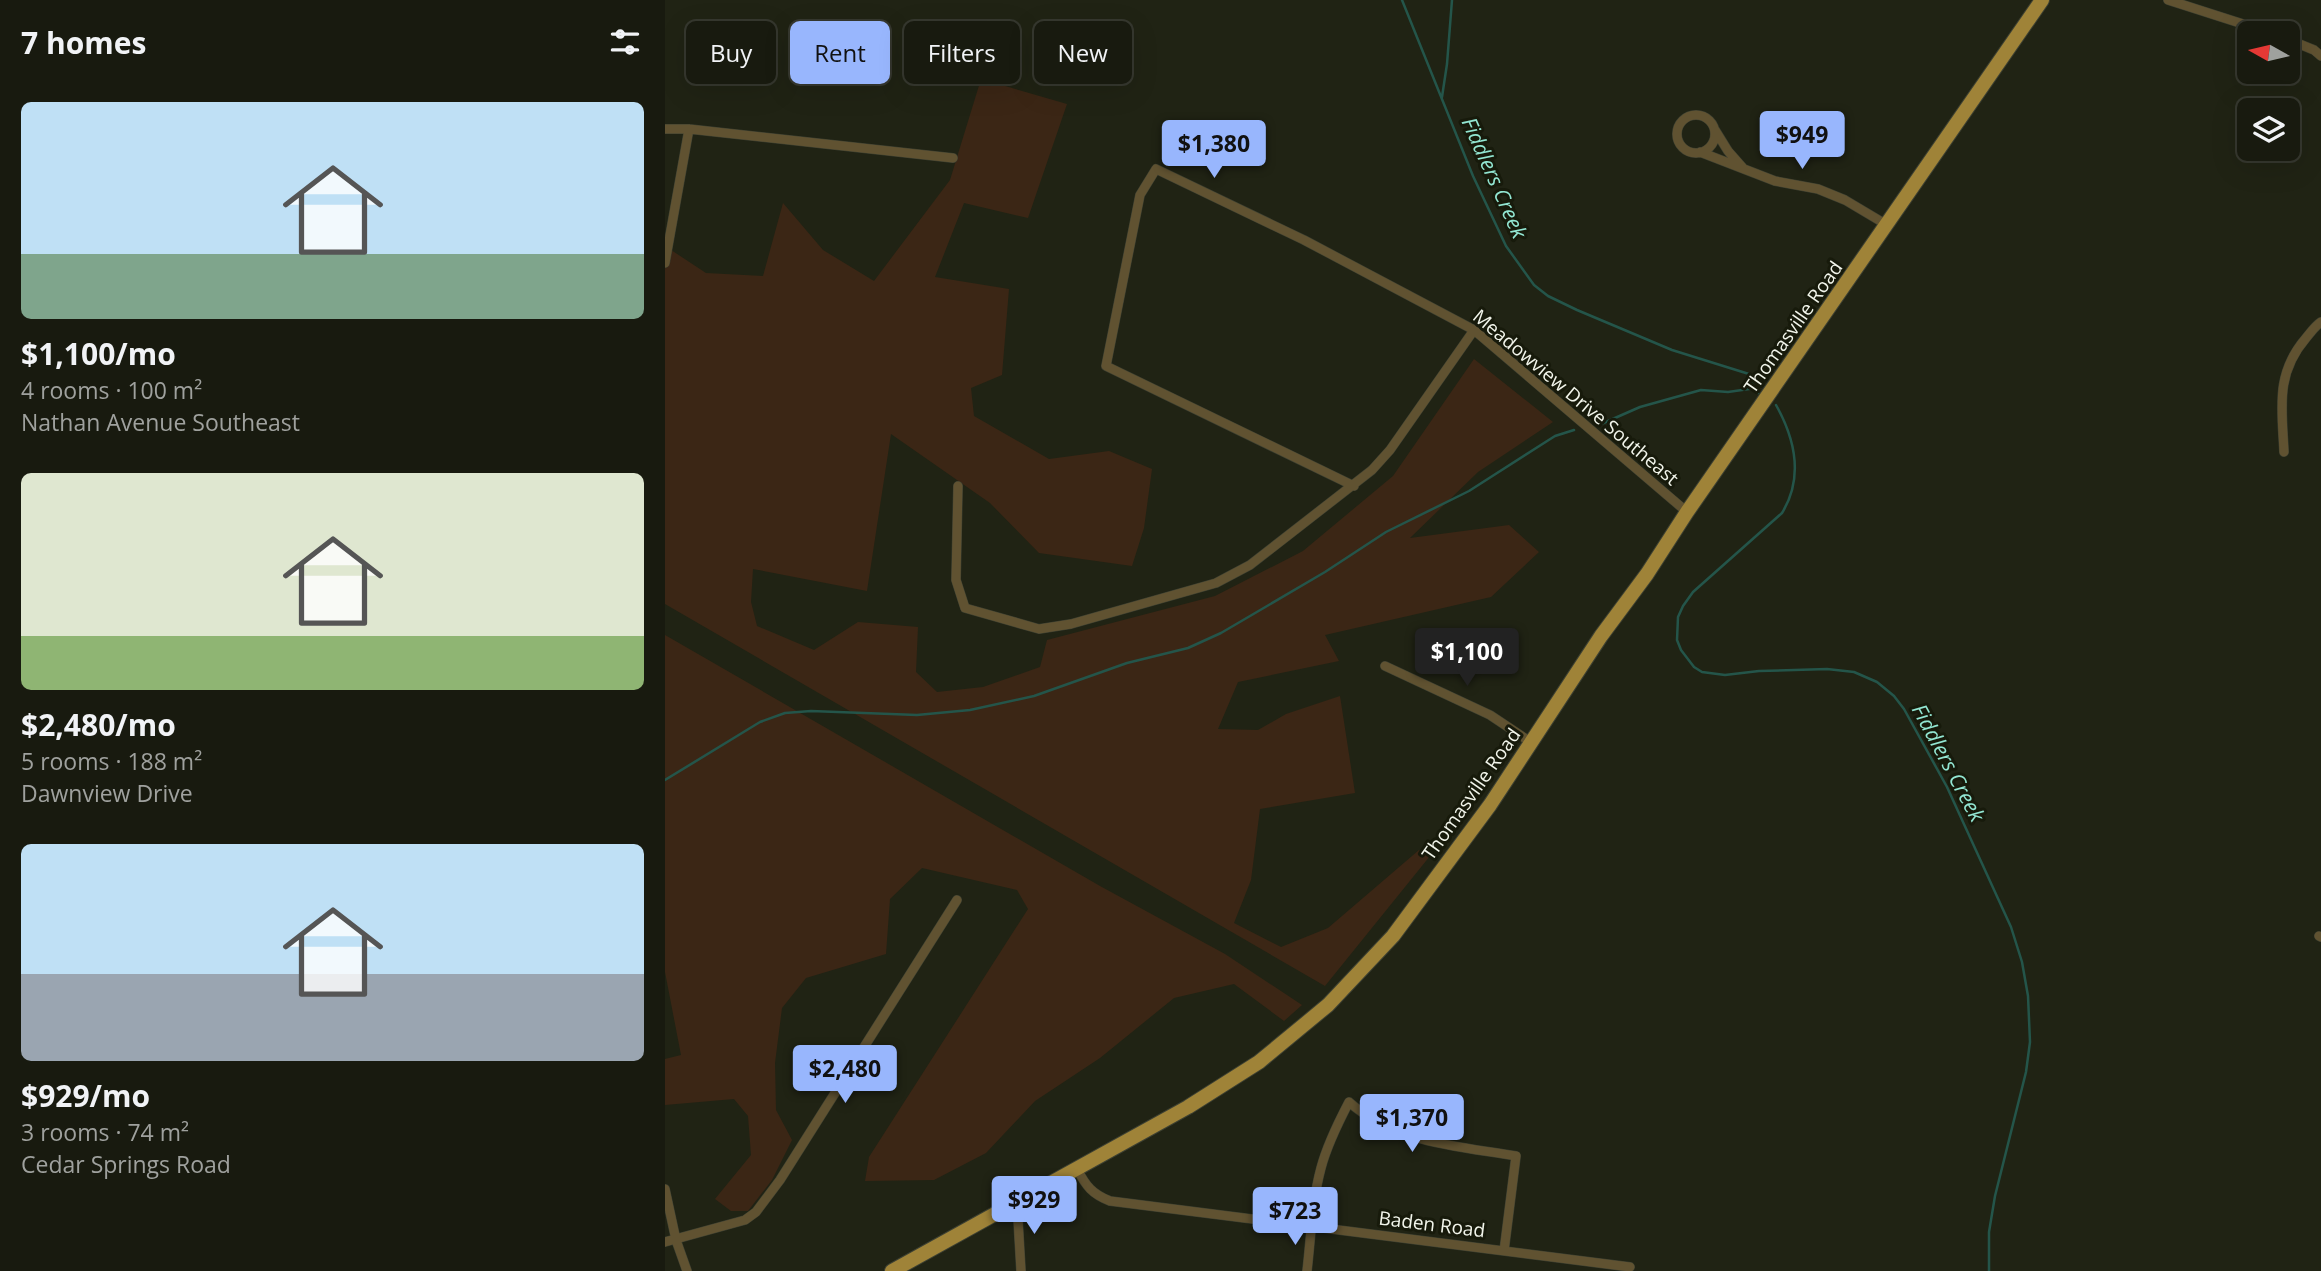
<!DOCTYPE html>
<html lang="en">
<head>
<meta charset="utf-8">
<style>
	body { margin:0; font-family:"Open Sans",sans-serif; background:#212318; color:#f1f3f6; height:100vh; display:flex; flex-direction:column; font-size:26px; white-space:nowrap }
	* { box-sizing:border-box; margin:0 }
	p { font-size:23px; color:#9fa19e }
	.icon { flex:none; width:38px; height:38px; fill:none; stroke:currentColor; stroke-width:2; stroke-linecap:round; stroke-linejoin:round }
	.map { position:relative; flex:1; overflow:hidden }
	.drawer { display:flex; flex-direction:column; background:#181a0f; width:665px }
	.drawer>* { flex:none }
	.hud { position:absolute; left:21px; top:21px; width:665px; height:63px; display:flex; gap:14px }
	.needle { width:46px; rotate:278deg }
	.fabs { position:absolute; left:1572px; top:21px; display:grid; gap:14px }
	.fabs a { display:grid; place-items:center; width:63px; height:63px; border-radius:10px; background:#181a0f; box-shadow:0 7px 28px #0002,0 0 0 2px #36382f; font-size:35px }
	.price { position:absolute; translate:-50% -60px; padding:0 16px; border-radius:7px; background:#98b6fd; color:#111; font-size:23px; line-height:46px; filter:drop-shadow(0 2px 4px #0008) }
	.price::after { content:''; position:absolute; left:50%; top:42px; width:21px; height:16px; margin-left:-10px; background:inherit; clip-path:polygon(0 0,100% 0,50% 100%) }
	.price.current { background:#222; color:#fff }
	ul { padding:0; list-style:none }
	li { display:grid; align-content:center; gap:14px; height:371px; padding:0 21px }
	li span { display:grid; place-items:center; height:217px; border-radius:10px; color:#555 }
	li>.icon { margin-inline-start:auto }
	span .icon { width:126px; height:126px; fill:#fffc; stroke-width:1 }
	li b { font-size:30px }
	h2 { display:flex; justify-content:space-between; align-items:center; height:84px; padding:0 21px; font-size:30px }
	.tag { padding:0 24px; border-radius:10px; background:#181a0f; box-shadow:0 7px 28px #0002,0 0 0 2px #36382f; font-size:24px; line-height:63px }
	.tag.current { background:#98b6fd; color:#111 }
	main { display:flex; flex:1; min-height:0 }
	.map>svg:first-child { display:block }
</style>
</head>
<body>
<main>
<section class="drawer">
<h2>7 homes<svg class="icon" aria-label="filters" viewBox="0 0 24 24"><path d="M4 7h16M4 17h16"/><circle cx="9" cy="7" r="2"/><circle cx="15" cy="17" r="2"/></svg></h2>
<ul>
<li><span style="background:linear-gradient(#bfe0f5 70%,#7fa58c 0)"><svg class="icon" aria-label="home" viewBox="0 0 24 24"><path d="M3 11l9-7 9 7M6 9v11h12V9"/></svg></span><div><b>$1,100/mo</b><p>4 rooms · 100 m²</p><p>Nathan Avenue Southeast</p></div></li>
<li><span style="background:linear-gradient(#dfe7d0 75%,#8fb573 0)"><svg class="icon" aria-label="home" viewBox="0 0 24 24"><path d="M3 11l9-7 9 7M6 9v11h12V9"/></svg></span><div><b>$2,480/mo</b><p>5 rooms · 188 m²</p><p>Dawnview Drive</p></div></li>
<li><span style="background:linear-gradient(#bfe0f5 60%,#9aa5b1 0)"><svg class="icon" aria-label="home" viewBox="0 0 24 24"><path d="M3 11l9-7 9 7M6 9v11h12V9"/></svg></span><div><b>$929/mo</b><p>3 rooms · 74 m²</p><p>Cedar Springs Road</p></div></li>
</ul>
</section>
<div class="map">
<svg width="1656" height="1271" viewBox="0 0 1656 1271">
	<rect width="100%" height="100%" fill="#202314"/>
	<path fill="#3b2615" d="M316,79L402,104L363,218L299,203L270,277L344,289L337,375L306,388L309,416L384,459L444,451L487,469L479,528L467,566L374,553L325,503L226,434L202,591L88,569L86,602L92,626L149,650L193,622L253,627L251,672L272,692L318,687L375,667L382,640L550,596L638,551L728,476L809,359L888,422L813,472L745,538L844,525L874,552L826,597L660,635L674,661L573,682L553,729L593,730L621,714L675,696L690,793L595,809L586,880L569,923L616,947L663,928L754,850L765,856L660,986L0,604V246L41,273L98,276L118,203L158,250L209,281L285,180Z
		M0,635L435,886L560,954L637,1005L619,1021L569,984L509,998L435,1058L370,1101L321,1153L269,1180L200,1181L204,1157L363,909L352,890L257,868L225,899L221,954L141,978L117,1008L110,1063L111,1110L127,1140L107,1180L83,1211H66L50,1199L86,1155L83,1116L69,1099L0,1105V1059L16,1055L0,972Z"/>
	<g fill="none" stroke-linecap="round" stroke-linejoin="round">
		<path stroke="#24554a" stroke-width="2.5" d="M737,0L808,176L841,246L869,285L883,296L912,310L1007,350L1084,374L1093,393
			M777,97L782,64L787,0
			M1111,405C1130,439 1139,477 1117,513L1028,592L1018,606L1013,617L1012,640L1016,650L1029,667L1037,672L1060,675L1094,671L1162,669L1189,672L1212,682L1229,696L1239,709L1282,787L1346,927L1357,962L1363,996L1365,1042L1361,1072L1330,1196L1324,1232V1271
			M934,425L975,407L1036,390L1063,392L1091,388
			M0,780L95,722L120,713L146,711L252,715L305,710L369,696L462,663L523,648L556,633L660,572L721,532L804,491L890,436L909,430"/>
		<g stroke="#3d4032" stroke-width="10">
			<path id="street" d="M1503,0L1606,33
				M1622,39L1649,50L1656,56
				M1012 134a19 19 0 1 1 38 0a19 19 0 1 1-38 0Z
				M0,129H24L288,158
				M1050,130L1063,151L1078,168
				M1035,152L1110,181L1153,189L1180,200L1222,225
				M0,263L24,129
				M1619,452C1617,408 1610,374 1641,338C1646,332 1650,326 1656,322
				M293,486L291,580L300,608L374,629L406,624L551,583L585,565L707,470L725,450L809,330
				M689,486L441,366L475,195L491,169L639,240L809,330L1022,512
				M720,666L825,715L867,743
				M1654,936L1656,937
				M412,1169C421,1186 427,1194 445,1201L965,1267
				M0,1189L11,1240L22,1271
				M352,1202L356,1271
				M0,1242L80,1220L91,1212L115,1180L292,900
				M642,1271C646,1237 647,1201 656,1168C662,1145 673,1123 684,1102C730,1143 792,1146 851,1156L839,1251"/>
		</g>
		<g stroke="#3d4032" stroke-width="16">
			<path id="primary" d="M227,1271L523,1107L594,1062L663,1005L728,936L825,805L936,636L982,574L1022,512L1377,0"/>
		</g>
		<use href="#street" stroke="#605231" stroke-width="9"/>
		<use href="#primary" stroke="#9f8338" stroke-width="14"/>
	</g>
	<g text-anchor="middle" stroke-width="6" stroke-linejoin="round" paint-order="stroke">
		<g font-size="19" fill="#f2f5eb" stroke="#171a0b">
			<text transform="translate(1128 327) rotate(-55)" y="7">Thomasville Road</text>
			<text transform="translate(911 397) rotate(40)" y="7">Meadowview Drive Southeast</text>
			<text transform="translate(806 794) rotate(-55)" y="7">Thomasville Road</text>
			<text transform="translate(767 1224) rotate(7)" y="7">Baden Road</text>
		</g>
		<g font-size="21" font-style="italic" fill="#93e7d3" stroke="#171a0b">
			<text transform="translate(829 178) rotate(66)" y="7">Fiddlers Creek</text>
			<text transform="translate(1283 763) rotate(62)" y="7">Fiddlers Creek</text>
		</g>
	</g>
</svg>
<div class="fabs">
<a><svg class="needle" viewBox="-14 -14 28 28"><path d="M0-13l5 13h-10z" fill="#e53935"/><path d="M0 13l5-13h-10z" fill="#9fa19e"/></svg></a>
<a><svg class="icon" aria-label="layers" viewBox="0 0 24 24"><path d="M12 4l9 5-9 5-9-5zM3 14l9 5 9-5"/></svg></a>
</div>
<b class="price" style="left:1137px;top:171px">$949</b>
<b class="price" style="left:549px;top:180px">$1,380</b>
<b class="price current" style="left:802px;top:688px">$1,100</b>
<b class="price" style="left:180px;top:1105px">$2,480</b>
<b class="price" style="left:747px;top:1154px">$1,370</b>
<b class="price" style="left:369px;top:1236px">$929</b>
<b class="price" style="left:630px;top:1247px">$723</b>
<div class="hud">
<a class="tag">Buy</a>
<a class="tag current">Rent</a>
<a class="tag">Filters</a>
<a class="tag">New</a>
</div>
</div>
</main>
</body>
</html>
